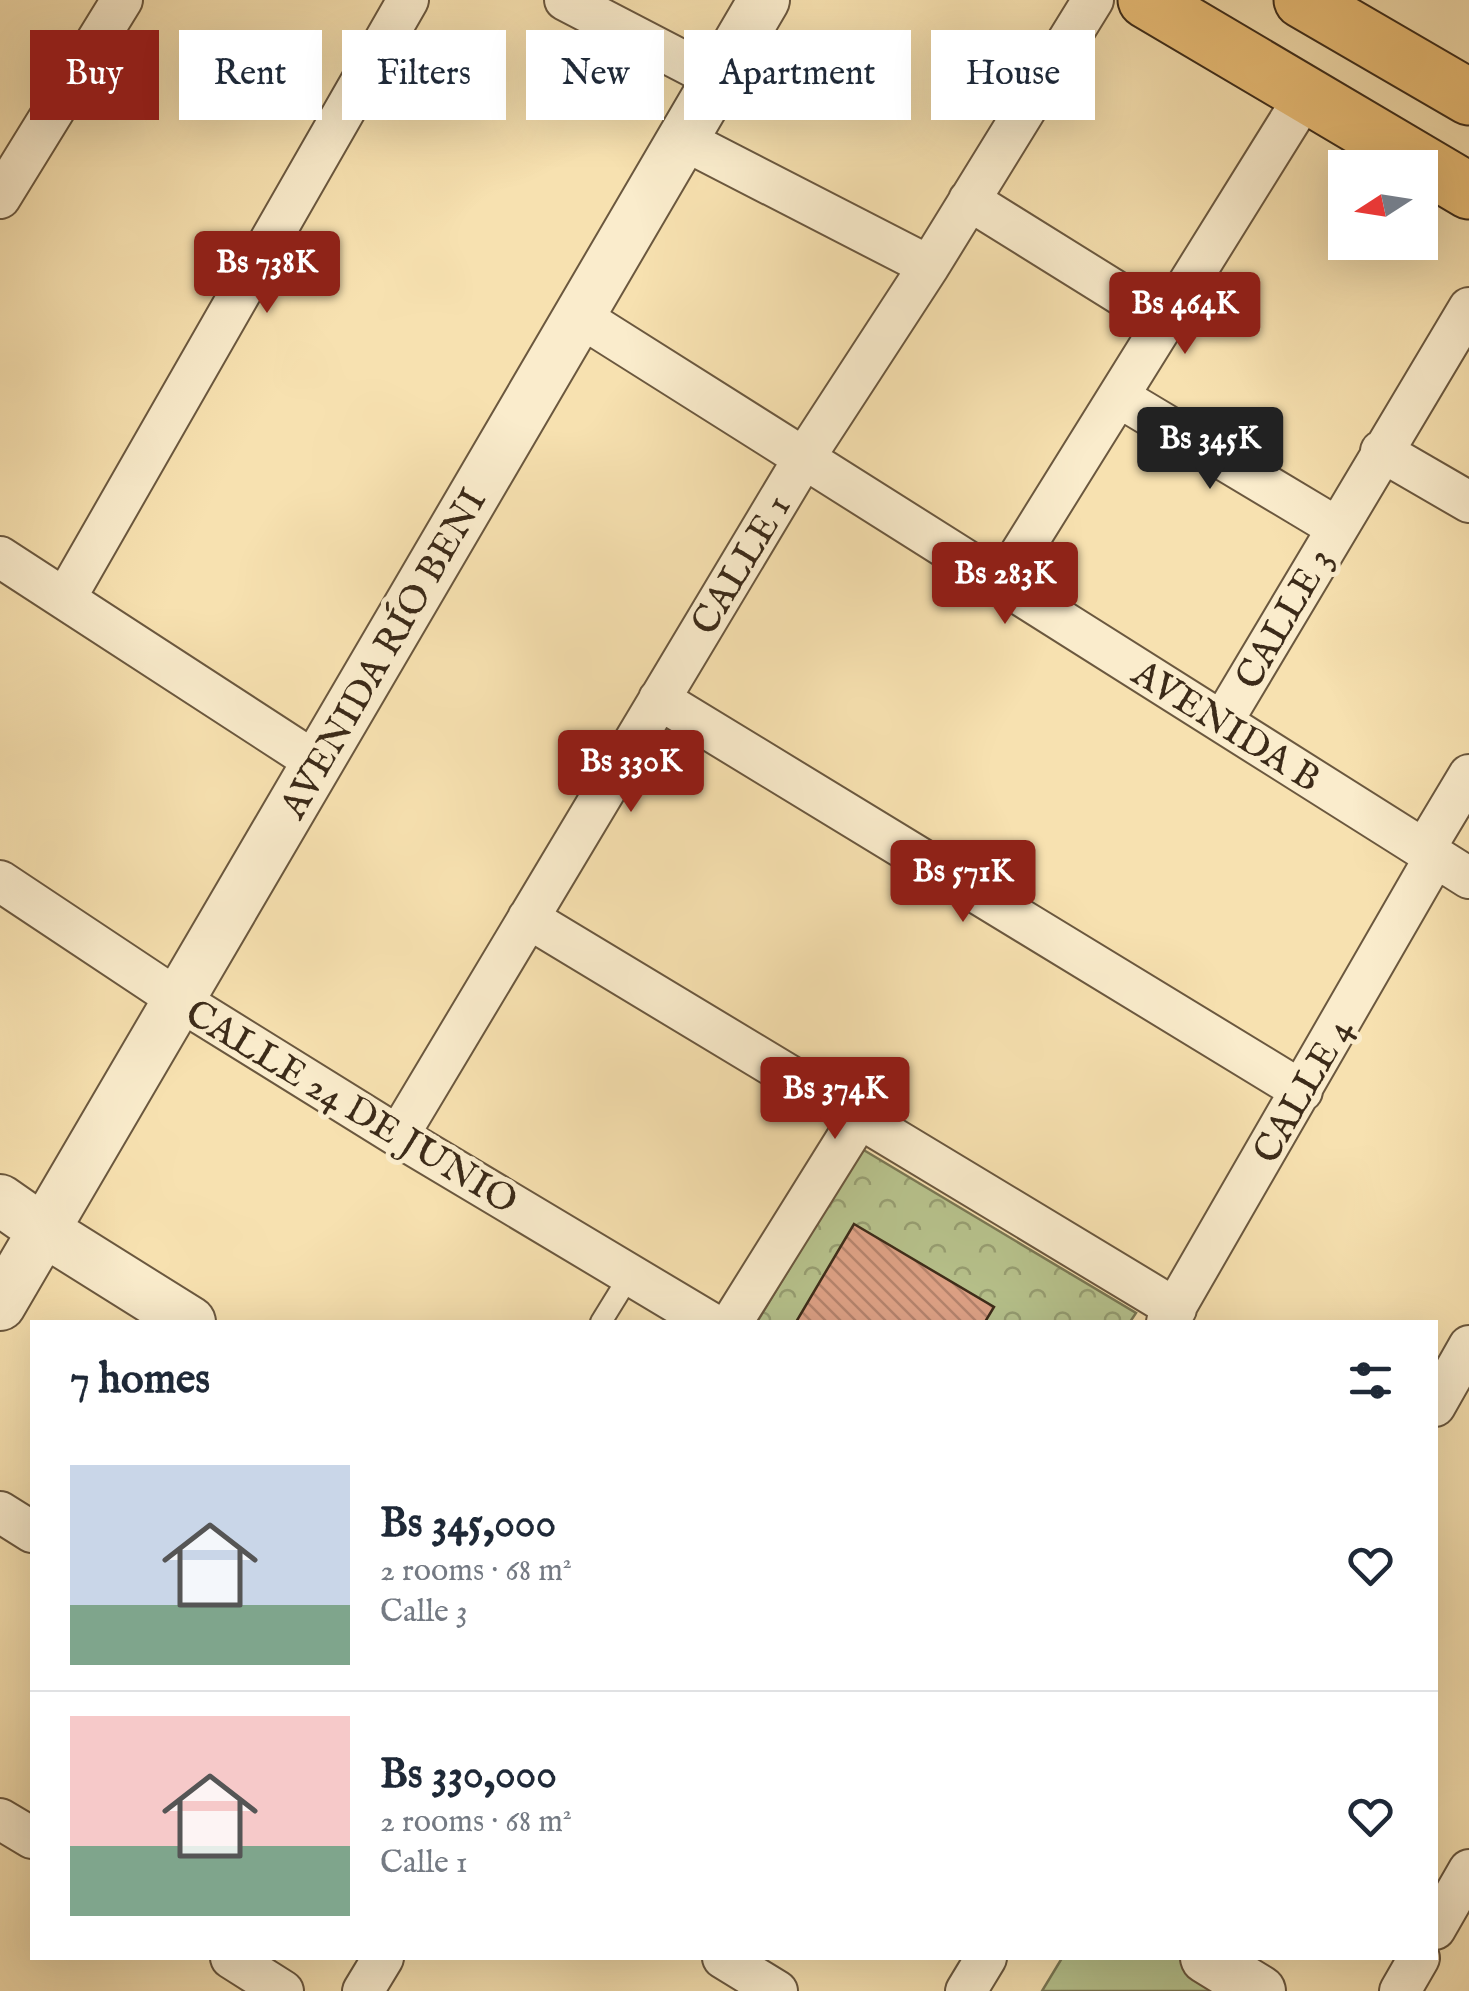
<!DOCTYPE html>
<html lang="en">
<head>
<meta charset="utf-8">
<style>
	body { margin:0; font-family:"IM FELL English",serif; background:#f2f2f3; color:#1f2937; height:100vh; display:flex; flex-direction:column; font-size:38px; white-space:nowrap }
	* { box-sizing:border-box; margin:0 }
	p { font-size:32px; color:#747a83 }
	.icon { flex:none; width:55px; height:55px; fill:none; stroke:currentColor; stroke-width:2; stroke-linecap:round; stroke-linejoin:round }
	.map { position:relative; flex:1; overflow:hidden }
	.sheet { position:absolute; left:30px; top:1320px; width:1408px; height:640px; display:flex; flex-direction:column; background:#fff; border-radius:0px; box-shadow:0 10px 40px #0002 }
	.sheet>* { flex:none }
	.top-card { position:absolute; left:30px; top:30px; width:1410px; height:90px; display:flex; gap:20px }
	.needle { width:65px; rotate:258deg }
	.buttons { position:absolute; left:1328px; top:150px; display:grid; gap:20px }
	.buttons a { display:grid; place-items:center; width:110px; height:110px; border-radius:0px; background:#fff; box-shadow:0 10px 40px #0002; font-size:50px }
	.price { position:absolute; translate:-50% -85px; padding:0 22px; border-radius:10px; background:#8f2418; color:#fff; font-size:32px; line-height:65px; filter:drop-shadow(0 2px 5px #0008) }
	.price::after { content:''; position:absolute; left:50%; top:60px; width:30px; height:22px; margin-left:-15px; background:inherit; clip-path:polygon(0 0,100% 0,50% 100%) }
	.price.selected { background:#222; color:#fff }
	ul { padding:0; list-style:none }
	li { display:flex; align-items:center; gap:30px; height:250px; padding:0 40px }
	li+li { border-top:2px solid #e0e1e3 }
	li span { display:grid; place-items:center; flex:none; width:280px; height:200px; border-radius:0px; color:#555 }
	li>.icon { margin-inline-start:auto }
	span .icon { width:120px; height:120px; fill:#fffc; stroke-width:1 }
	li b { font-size:42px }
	h2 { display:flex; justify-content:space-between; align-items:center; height:120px; padding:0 40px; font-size:42px }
	.tag { padding:0 35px; border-radius:0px; background:#fff; box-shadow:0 10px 40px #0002; font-size:35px; line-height:90px }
	.tag.selected { background:#8f2418; color:#fff }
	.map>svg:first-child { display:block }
</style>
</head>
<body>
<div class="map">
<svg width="1469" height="1991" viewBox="0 0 1469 1991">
	<defs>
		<pattern id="park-crowns" width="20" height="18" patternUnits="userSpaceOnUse" patternTransform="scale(2.5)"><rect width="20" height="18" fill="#b8c48e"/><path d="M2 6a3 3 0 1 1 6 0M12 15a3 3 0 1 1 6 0" fill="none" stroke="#979f73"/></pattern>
		<pattern id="building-back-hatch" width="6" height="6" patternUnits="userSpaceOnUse" patternTransform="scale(2.5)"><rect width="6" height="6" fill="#e0a387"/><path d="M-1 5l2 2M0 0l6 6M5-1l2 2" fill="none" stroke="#b7856e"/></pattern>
	</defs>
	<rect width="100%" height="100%" fill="#f7e1b0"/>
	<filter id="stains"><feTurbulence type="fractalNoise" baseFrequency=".002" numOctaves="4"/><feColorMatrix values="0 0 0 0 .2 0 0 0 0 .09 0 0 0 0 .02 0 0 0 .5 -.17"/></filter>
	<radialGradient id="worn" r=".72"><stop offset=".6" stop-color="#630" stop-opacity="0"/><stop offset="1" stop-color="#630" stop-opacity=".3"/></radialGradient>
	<path fill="url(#park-crowns)" stroke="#7a7854" stroke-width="2.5" d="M862,1149L1136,1313L1130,1322H757Z"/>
	<path fill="#b8c48e" stroke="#7a7854" stroke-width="2.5" d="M1062,1958H1184L1223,1991H1042Z"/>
	<path fill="url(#building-back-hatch)" stroke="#3c2b19" stroke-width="2.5" d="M854,1224L994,1307L985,1322H796Z"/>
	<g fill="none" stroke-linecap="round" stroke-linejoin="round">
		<g stroke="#6b583f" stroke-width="24">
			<path id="service" d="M601,1322L630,1275"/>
		</g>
		<g stroke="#6b583f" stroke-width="44">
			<path id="minor" d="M565,0L717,79
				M682,139L929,266
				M0,198L122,0
				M969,200L1165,322
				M579,316L1469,878
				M1119,397L1336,527
				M1381,451L1469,502
				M0,557L317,763
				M1002,583L1307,93
				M66,597L408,0
				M659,699L1302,1091
				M1222,722L1469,308
				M1424,850L1469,775
				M0,881L179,1000L398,1136L709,1322
				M528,918L1176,1309
				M398,1136L804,458L929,266L1093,0
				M732,1322L860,1117
				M1167,1322L1435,857
				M1435,1406L1469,1346
				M0,1512L32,1532
				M0,1819L32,1838
				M1435,1929L1469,1870
				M231,1958L283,1991
				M723,1958L777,1991
				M363,1991L383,1958
				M966,1991L986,1958
				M1400,1991L1419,1958"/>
		</g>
		<g stroke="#6b583f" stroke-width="54">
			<path id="tertiary" d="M0,1200L43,1230L190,1322
				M0,1305L764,0
				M1206,1958L1260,1991"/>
		</g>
		<g stroke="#3c2b19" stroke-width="59">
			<path id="primary" d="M1146,0L1469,191
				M1302,0L1469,97"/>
		</g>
		<use href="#service" stroke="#faeccc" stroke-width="20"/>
		<use href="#minor" stroke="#faeccc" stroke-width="40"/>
		<use href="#tertiary" stroke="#faeccc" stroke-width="50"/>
		<use href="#primary" stroke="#ecc078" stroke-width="55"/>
	</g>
	<g text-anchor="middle" stroke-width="10" stroke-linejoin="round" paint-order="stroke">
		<g font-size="38" fill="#3c2b19" stroke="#faeccc">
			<text transform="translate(740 564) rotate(-59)" y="13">CALLE 1</text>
			<text transform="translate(1283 618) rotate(-60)" y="13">CALLE 3</text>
			<text transform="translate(382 653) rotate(-60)" y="13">AVENIDA RÍO BENI</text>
			<text transform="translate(1227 725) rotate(32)" y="13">AVENIDA B</text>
			<text transform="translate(1302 1090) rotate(-60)" y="13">CALLE 4</text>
			<text transform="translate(352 1106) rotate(31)" y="13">CALLE 24 DE JUNIO</text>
		</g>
	</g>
	<rect width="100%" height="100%" filter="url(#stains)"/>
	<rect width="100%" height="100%" fill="url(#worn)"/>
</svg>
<div class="buttons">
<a><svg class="needle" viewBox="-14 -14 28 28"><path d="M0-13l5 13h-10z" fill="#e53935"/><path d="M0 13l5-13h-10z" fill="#747a83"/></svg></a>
</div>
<b class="price" style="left:267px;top:316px">Bs 738K</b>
<b class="price" style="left:1185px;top:357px">Bs 464K</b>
<b class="price selected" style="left:1210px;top:492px">Bs 345K</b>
<b class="price" style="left:1005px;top:627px">Bs 283K</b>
<b class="price" style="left:631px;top:815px">Bs 330K</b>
<b class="price" style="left:963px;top:925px">Bs 571K</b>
<b class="price" style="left:835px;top:1142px">Bs 374K</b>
<div class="top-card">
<a class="tag selected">Buy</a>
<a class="tag">Rent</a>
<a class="tag">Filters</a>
<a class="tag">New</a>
<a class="tag">Apartment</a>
<a class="tag">House</a>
</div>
<section class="sheet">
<h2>7 homes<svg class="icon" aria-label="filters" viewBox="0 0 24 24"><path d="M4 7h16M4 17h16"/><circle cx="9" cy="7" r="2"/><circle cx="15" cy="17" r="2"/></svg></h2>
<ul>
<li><span style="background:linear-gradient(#c9d6e8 70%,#7fa58c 0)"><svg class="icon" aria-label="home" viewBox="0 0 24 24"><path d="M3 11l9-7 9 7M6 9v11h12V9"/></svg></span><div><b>Bs 345,000</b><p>2 rooms · 68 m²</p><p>Calle 3</p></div><svg class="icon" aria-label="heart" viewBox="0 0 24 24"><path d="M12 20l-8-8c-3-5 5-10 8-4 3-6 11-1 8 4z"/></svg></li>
<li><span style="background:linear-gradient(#f6c9c9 65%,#7fa58c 0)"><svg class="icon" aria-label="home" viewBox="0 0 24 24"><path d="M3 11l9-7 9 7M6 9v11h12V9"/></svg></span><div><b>Bs 330,000</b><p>2 rooms · 68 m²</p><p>Calle 1</p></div><svg class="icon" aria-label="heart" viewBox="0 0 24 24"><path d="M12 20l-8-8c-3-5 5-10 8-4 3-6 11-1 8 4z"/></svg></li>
</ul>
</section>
</div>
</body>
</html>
